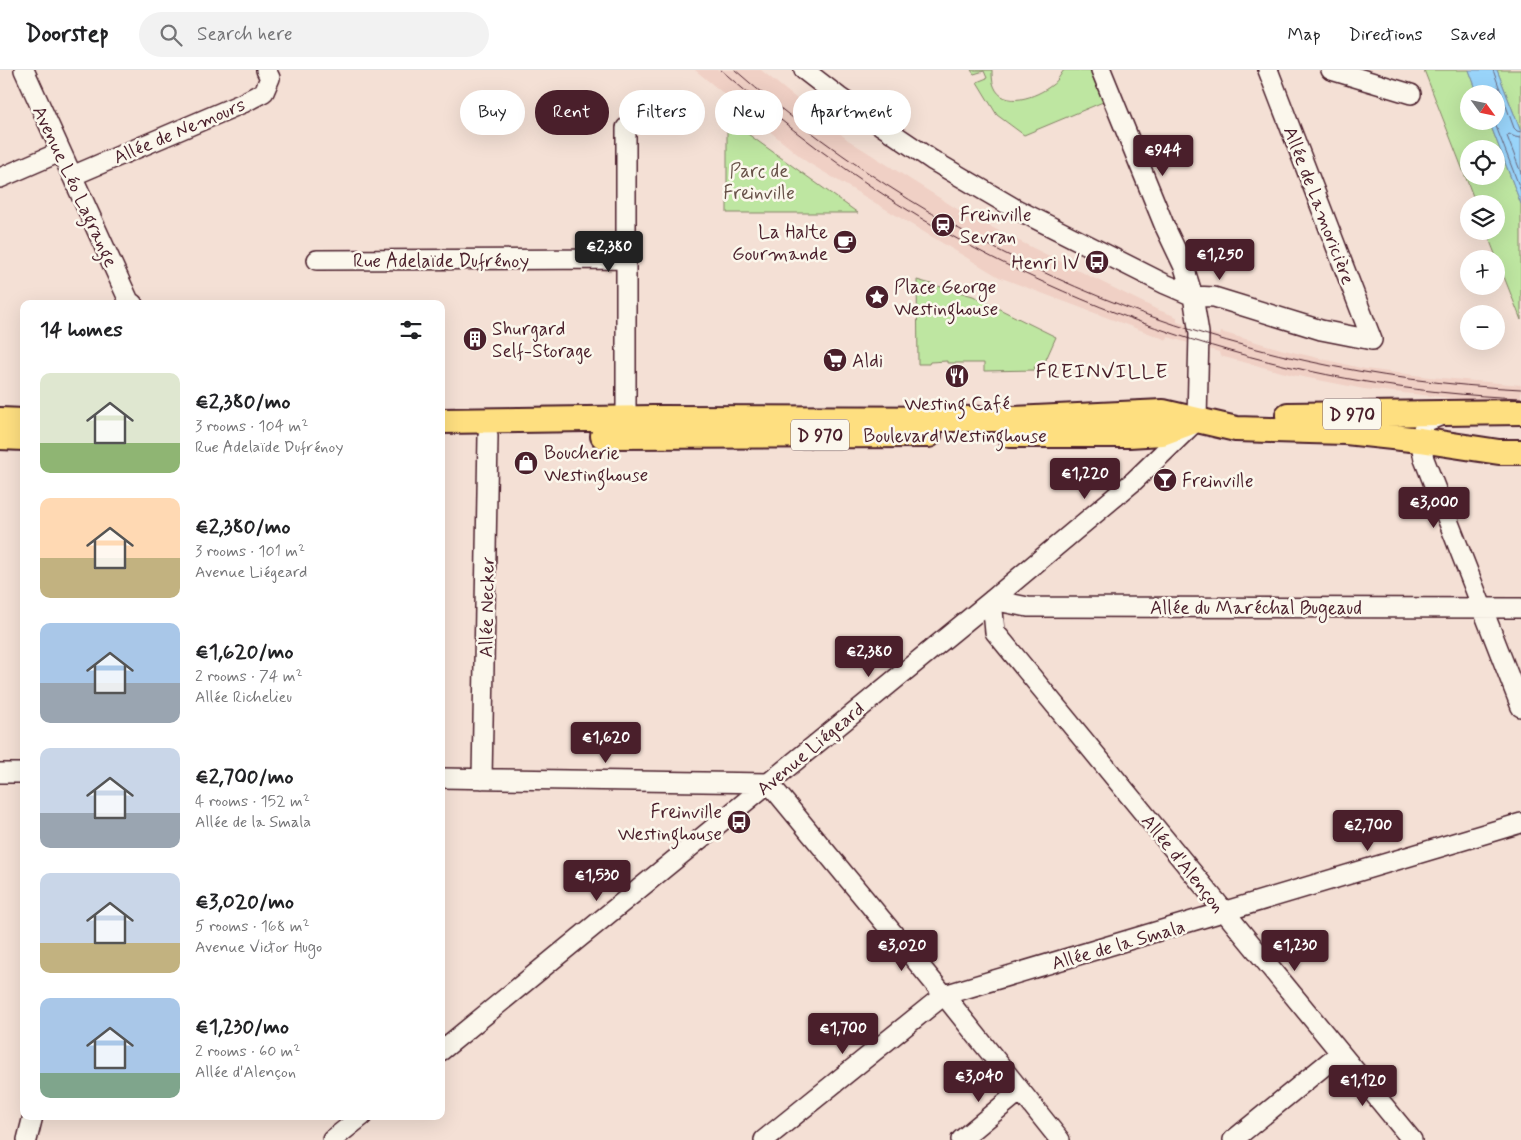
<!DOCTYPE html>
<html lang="en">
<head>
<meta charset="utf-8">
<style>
	body { margin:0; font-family:Mynerve,sans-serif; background:#f2f2f2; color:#202124; height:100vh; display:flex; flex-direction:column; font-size:19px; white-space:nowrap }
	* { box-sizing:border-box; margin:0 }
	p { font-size:16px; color:#757577 }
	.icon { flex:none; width:28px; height:28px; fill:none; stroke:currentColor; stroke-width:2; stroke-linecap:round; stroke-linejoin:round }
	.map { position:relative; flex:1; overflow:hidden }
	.details { position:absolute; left:20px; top:230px; width:425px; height:820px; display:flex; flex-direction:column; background:#fff; border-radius:10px; box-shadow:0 5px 20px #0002 }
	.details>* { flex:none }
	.top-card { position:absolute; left:460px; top:20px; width:475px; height:45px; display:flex; gap:10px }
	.needle { width:32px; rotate:123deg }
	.fabs { position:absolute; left:1460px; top:15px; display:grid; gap:10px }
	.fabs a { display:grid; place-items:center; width:45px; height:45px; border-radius:50%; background:#fff; box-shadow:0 5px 20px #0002; font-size:25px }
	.price { position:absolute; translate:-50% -42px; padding:0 11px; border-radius:5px; background:#4a1f2b; color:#fff; font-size:16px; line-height:32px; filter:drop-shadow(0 1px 2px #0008) }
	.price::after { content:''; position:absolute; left:50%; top:30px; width:15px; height:11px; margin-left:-8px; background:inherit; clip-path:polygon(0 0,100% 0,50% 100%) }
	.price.on { background:#222; color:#fff }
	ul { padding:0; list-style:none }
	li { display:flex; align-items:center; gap:15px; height:125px; padding:0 20px }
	li span { display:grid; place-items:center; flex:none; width:140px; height:100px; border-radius:10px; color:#555 }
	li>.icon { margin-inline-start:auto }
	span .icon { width:60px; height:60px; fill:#fffc; stroke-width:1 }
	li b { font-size:21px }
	h2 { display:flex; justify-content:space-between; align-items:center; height:60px; padding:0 20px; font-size:21px }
	.tag { padding:0 18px; border-radius:22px; background:#fff; box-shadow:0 5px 20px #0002; font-size:18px; line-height:45px }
	.tag.on { background:#4a1f2b; color:#fff }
	header { display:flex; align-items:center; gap:30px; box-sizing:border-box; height:70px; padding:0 25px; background:#fff; border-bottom:1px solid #e0e0e0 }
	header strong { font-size:24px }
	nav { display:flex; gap:28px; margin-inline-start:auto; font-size:18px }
	.search { width:350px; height:45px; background:#f2f2f2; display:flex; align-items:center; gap:12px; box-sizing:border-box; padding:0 18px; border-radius:28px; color:#757577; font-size:19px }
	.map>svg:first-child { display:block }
</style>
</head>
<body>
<header>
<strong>Doorstep</strong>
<div class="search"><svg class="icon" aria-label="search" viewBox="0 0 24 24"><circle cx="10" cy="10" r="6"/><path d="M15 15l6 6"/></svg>Search here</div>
<nav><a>Map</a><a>Directions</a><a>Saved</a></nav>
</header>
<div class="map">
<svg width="1521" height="1070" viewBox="0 0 1521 1070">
	<rect width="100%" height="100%" fill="#f4e0d5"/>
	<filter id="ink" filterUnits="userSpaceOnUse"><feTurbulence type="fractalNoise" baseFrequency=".02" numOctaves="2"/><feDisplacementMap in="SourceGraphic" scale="10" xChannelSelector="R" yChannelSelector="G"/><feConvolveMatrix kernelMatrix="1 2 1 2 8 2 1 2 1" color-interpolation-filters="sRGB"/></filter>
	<g filter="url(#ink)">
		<path fill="#f0d0c5" d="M695,0H761L848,70L965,144L1156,239L1177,247V252L1220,266L1221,262L1284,280L1365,299L1430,307L1521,315V335L1364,319L1293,305L1220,286L1219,282L1168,267L1167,270L999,207L807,92Z"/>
		<path fill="#bee6a1" stroke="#848266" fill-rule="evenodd" d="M971,0H992C992,5 992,11 994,16C1003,40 1037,27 1052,15C1057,12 1060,5 1064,0H1090L1103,32L1024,65L997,45L977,12L987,8L984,1L974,4Z
			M1424,0H1469L1478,24H1469V51H1489L1521,134V250L1486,161H1496V134H1476ZM1469,79H1496V106H1469Z
			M1497,0H1521V62Z
			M727,49L858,143H727Z
			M917,210L973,226L1056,267L1044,294L1042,292L1034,297L1036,300L984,301V293H947V291L930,292L929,294H918Z"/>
		<path fill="#99d4fa" stroke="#798ca7" d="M1469,0H1497L1521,62V134L1489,51H1496V24H1478Z"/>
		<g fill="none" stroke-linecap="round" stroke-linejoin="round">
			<path stroke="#6a677e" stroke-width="1" d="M1493,0L1514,58L1517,61L1521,62
				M1494,51L1521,121
				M1521,68L1515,67L1509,64L1507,66L1521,103"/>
			<g stroke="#4a1f2b" stroke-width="22">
				<path id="minor" d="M24,0L129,231L133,234
					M804,0L839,27L932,90L1014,138L1165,214L1193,226L1214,227L1321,260L1372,270
					M1268,0L1372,270
					M1331,0L1411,24
					M72,106L243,33L264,22L270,8L266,0
					M0,108L60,82
					M317,190L626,189
					M1445,344L1425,352L1420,370L1424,389L1521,637
					M626,349V58
					M992,530L995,562L1412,1070
					M992,530L1028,537L1521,538
					M0,703H24
					M441,708L769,713
					M482,709L488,366
					M769,713L944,925L1060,1070
					M441,981L992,530L1134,411L1197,350L1199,263L1193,226L1184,197L1165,157L1101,0
					M27,1070L33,1046
					M332,1070L362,1046
					M764,1070L944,925L1521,753
					M961,1070L1020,1021
					M1233,1070L1340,983"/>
			</g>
			<g stroke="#4a1f2b" stroke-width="28">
				<path id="major" d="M1288,345L1521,342
					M0,350L24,351
					M441,351L654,348L1014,349L1163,342L1236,359L1346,362L1420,370L1499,382H1521
					M1010,365H1129L1162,363L1197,350
					M603,366L929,365
					M0,367L24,368"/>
			</g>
			<use href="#minor" stroke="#fbf7ec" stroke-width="19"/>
			<use href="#major" stroke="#fedf80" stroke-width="24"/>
			<path stroke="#4a1f2b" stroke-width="1" d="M721,0C784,55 852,107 924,150C1104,256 1312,320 1521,328
				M735,0C956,194 1226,305 1521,319"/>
		</g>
	</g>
	<defs>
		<g id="station-disc" transform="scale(1.25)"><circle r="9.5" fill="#4a1f2b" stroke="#fbf7ec"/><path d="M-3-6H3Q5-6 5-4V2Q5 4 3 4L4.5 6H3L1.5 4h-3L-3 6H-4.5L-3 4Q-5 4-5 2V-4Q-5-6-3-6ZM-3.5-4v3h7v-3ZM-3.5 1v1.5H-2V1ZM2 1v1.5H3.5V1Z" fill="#fff"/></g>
		<g id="cafe-disc" transform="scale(1.25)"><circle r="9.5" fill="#4a1f2b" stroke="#fbf7ec"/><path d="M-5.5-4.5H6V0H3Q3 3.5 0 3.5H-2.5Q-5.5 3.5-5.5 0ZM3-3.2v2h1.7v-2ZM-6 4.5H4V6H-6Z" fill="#fff"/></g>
		<g id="bus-disc" transform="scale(1.25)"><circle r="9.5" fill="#4a1f2b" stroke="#fbf7ec"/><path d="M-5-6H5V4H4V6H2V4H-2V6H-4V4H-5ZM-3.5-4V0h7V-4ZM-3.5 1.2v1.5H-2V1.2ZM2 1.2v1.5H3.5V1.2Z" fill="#fff"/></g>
		<g id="sight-disc" transform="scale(1.25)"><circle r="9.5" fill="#4a1f2b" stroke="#fbf7ec"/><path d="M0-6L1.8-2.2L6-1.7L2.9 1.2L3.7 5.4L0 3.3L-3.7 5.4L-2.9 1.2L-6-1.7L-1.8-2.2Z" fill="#fff"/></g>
		<g id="building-disc" transform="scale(1.25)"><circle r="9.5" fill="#4a1f2b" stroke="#fbf7ec"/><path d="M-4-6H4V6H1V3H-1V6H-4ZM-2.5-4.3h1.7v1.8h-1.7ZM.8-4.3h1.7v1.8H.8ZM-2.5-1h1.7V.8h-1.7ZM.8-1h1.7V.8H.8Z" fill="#fff"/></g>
		<g id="supermarket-disc" transform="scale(1.25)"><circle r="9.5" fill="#4a1f2b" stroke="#fbf7ec"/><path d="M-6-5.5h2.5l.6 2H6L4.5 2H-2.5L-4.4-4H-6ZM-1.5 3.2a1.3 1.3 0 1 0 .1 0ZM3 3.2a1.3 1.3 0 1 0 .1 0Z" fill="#fff"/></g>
		<g id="restaurant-disc" transform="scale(1.25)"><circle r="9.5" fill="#4a1f2b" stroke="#fbf7ec"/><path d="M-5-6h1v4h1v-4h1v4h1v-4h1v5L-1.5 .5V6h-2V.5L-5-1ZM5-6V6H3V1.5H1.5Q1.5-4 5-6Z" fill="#fff"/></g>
		<g id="shop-disc" transform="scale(1.25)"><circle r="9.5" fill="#4a1f2b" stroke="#fbf7ec"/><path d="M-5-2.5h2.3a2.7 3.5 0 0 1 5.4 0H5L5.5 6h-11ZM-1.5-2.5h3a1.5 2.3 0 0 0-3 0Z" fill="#fff"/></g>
		<g id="bar-disc" transform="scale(1.25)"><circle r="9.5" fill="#4a1f2b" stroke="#fbf7ec"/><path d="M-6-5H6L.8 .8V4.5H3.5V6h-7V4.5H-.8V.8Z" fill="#fff"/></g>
	</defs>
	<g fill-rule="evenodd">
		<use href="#station-disc" x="943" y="155"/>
		<use href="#cafe-disc" x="845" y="172"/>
		<use href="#bus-disc" x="1097" y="192"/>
		<use href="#sight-disc" x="877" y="227"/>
		<use href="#building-disc" x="475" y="269"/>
		<use href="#supermarket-disc" x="835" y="290"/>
		<use href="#restaurant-disc" x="957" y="306"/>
		<use href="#shop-disc" x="526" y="393"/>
		<use href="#bar-disc" x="1165" y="410"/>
		<use href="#bus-disc" x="739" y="752"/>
	</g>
	<g text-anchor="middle" stroke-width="5" stroke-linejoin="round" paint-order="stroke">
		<g fill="#fbf7ec" stroke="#7f6065" stroke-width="1">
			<rect x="1323" y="328.5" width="58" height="31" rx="4"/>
			<rect x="791" y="349.5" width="58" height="31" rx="4"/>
		</g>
		<g font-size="18" font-weight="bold" fill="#4a1f2b">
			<text x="1352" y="350">D 970</text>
			<text x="820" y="371">D 970</text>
		</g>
		<g font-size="19" fill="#4a1f2b" stroke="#fbf7ec">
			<text transform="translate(179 60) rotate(-23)" y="7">Allée de Nemours</text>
			<text transform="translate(76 116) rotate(65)" y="7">Avenue Léo Lagrange</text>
			<text transform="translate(1320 135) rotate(69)" y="7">Allée de Lamoricière</text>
			<text x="441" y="197">Rue Adelaïde Dufrénoy</text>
			<text x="955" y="372">Boulevard Westinghouse</text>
			<text transform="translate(486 537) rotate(-89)" y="7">Allée Necker</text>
			<text x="1256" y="544">Allée du Maréchal Bugeaud</text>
			<text transform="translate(810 678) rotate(-40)" y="7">Avenue Liégeard</text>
			<text transform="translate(1184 793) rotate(51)" y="7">Allée d'Alençon</text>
			<text transform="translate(1118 874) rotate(-16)" y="7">Allée de la Smala</text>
		</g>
		<g font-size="19" fill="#675148" stroke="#fbf7ec">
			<text x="759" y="107">Parc de<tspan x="759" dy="22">Freinville</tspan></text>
		</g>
		<g font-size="19" fill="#4a1f2b" stroke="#fbf7ec" text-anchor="start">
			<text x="960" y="151">Freinville<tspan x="960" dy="22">Sevran</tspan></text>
			<text x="828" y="168" text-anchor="end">La Halte<tspan x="828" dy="22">Gourmande</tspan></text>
			<text x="1080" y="199" text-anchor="end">Henri IV</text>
			<text x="894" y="223">Place George<tspan x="894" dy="22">Westinghouse</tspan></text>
			<text x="492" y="265">Shurgard<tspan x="492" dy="22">Self-Storage</tspan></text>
			<text x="852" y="297">Aldi</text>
			<text x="957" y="340" text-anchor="middle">Westing Café</text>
			<text x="544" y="389">Boucherie<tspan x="544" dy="22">Westinghouse</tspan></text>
			<text x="1182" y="417">Freinville</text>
			<text x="722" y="748" text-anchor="end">Freinville<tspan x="722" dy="22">Westinghouse</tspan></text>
		</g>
		<g font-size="21" letter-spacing="1" fill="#4a1f2b" stroke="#fbf7ec">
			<text x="1102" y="308">FREINVILLE</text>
		</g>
	</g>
</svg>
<div class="fabs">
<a><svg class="needle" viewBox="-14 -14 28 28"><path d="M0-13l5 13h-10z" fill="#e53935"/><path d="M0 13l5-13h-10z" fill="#757577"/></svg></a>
<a><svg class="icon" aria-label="locate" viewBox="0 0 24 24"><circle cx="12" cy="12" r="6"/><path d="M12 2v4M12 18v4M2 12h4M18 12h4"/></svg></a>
<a><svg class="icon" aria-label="layers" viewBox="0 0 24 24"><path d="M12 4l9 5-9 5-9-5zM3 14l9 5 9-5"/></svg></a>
<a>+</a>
<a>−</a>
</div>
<b class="price" style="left:1163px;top:107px">€944</b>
<b class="price on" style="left:609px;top:203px">€2,380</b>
<b class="price" style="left:1220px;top:211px">€1,250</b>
<b class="price" style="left:1085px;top:430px">€1,220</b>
<b class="price" style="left:1434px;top:459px">€3,000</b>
<b class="price" style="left:869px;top:608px">€2,380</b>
<b class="price" style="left:606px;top:694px">€1,620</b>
<b class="price" style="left:1368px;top:782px">€2,700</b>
<b class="price" style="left:597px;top:832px">€1,530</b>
<b class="price" style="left:902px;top:902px">€3,020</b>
<b class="price" style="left:1295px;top:902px">€1,230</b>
<b class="price" style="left:843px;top:985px">€1,700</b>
<b class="price" style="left:979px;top:1033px">€3,040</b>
<b class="price" style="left:1363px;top:1037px">€1,120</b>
<div class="top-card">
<a class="tag">Buy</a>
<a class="tag on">Rent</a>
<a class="tag">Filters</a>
<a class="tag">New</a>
<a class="tag">Apartment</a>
</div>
<section class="details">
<h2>14 homes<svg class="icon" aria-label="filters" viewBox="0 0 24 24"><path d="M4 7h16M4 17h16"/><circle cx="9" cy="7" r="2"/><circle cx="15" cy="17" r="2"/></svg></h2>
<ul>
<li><span style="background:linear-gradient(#dfe7d0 70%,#8fb573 0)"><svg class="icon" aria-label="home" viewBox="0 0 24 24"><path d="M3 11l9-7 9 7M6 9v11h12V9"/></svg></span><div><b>€2,380/mo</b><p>3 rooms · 104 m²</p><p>Rue Adelaïde Dufrénoy</p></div></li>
<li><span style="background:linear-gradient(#ffd9b3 60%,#c2b280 0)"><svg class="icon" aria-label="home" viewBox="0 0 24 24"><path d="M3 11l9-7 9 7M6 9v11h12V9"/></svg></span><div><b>€2,380/mo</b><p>3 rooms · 101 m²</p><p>Avenue Liégeard</p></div></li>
<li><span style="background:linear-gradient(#a9c7e8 60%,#9aa5b1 0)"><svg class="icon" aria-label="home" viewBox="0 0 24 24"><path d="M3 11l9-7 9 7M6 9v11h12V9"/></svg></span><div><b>€1,620/mo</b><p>2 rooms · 74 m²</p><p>Allée Richelieu</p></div></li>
<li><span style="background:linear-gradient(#c9d6e8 65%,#9aa5b1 0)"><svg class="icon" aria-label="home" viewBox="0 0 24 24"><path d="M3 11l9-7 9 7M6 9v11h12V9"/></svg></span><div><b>€2,700/mo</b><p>4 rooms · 152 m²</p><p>Allée de la Smala</p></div></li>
<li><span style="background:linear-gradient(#c9d6e8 70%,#c2b280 0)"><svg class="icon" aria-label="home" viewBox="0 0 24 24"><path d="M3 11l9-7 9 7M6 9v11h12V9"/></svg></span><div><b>€3,020/mo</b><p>5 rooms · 168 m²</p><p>Avenue Victor Hugo</p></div></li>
<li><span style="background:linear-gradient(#a9c7e8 75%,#7fa58c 0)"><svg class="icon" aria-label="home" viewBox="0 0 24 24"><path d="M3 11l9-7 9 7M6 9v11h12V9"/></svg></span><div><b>€1,230/mo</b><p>2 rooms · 60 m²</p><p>Allée d'Alençon</p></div></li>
</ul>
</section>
</div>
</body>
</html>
